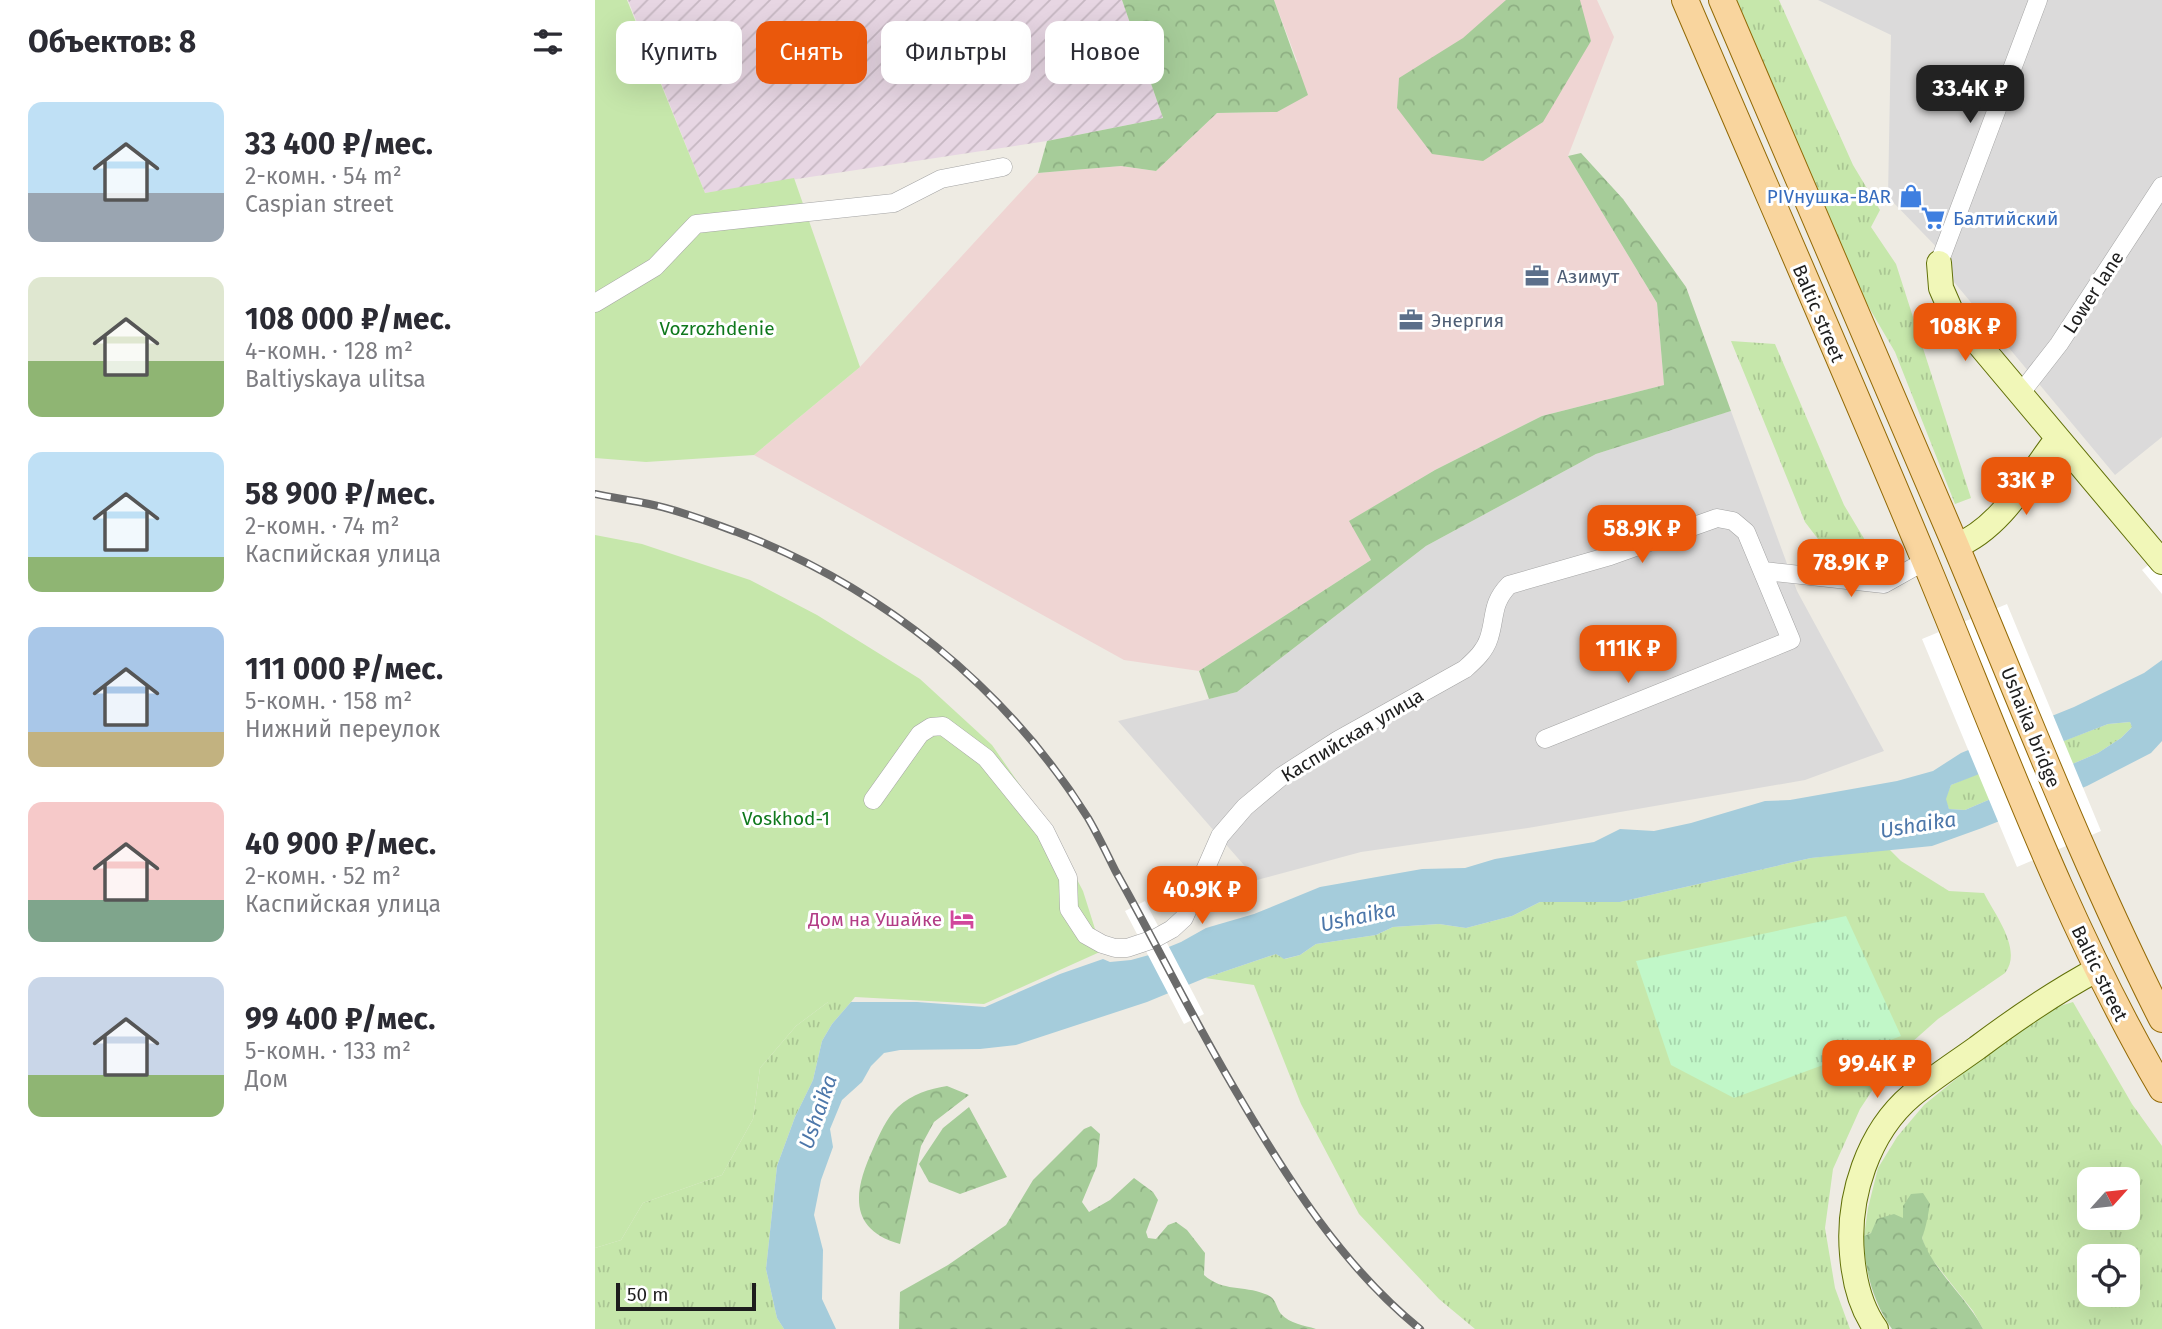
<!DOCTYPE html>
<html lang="ru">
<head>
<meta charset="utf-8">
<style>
	body { margin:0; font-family:"Fira Sans",sans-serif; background:#f2f2f3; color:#2b2b33; height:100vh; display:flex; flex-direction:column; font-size:26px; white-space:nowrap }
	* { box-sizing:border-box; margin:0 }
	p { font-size:23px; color:#7c7c81 }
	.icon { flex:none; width:38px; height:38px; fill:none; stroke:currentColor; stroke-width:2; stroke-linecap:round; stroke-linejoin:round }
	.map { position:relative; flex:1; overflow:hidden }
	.details { display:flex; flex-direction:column; background:#fff; width:595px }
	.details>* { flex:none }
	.banner { position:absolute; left:21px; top:21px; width:665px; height:63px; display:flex; gap:14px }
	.needle { width:46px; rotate:63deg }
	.controls { position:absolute; left:1482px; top:1167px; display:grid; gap:14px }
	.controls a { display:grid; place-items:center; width:63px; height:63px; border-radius:14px; background:#fff; box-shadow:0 7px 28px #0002; font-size:35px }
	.scale { position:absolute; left:21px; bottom:18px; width:140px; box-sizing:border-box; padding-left:7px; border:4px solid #1d1d1d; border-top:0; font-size:19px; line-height:24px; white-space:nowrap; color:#1d1d1d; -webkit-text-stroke:5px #fff; paint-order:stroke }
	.price { position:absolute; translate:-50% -60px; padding:0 16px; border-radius:14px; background:#ea580c; color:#fff; font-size:23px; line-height:46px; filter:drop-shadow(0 2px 4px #0008) }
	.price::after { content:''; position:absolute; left:50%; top:42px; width:21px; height:16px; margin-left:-10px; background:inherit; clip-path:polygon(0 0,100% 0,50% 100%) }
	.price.current { background:#222; color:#fff }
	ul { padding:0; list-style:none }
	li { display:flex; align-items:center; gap:21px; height:175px; padding:0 28px }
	li span { display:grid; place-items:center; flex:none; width:196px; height:140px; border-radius:14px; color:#555 }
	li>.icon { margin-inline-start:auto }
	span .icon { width:84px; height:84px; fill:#fffc; stroke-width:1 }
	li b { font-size:30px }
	h2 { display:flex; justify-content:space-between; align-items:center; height:84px; padding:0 28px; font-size:30px }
	.tag { padding:0 24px; border-radius:14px; background:#fff; box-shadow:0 7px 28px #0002; font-size:24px; line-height:63px }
	.tag.current { background:#ea580c; color:#fff }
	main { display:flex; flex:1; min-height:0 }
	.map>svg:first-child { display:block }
</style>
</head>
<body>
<main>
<section class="details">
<h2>Объектов: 8<svg class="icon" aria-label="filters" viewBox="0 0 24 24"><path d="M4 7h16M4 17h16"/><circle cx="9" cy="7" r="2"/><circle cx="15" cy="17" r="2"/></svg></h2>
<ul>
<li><span style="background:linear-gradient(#bfe0f5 65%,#9aa5b1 0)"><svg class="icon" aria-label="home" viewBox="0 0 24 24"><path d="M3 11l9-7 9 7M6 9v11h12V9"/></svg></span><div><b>33 400 ₽/мес.</b><p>2-комн. · 54 m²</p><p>Caspian street</p></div></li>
<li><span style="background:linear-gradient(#dfe7d0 60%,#8fb573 0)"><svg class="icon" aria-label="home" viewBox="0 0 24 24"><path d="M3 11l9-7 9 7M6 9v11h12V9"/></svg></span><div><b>108 000 ₽/мес.</b><p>4-комн. · 128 m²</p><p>Baltiyskaya ulitsa</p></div></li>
<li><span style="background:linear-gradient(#bfe0f5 75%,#8fb573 0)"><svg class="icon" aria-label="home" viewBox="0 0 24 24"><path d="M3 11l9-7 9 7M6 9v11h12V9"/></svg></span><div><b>58 900 ₽/мес.</b><p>2-комн. · 74 m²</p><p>Каспийская улица</p></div></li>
<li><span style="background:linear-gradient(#a9c7e8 75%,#c2b280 0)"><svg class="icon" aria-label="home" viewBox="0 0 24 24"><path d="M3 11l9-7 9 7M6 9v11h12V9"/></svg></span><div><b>111 000 ₽/мес.</b><p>5-комн. · 158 m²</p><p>Нижний переулок</p></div></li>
<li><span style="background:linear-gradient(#f6c9c9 70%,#7fa58c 0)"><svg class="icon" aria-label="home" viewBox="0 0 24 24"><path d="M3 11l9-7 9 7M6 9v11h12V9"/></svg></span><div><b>40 900 ₽/мес.</b><p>2-комн. · 52 m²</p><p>Каспийская улица</p></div></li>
<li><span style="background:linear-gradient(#c9d6e8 70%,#8fb573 0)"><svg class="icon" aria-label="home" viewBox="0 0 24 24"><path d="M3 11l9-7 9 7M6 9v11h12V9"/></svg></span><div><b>99 400 ₽/мес.</b><p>5-комн. · 133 m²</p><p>Дом</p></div></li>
</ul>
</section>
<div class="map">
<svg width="1567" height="1329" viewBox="0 0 1567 1329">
	<defs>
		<pattern id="industrial-furrows" width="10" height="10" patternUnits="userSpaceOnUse" patternTransform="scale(1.75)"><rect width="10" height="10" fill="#e7d6e3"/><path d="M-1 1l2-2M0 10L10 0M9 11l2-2" fill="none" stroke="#c6b7c2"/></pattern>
		<pattern id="grass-tufts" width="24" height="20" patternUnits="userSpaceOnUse" patternTransform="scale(1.75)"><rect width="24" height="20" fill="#c6e7ab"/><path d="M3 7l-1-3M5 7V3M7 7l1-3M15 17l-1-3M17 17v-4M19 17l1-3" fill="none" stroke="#aac693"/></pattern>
		<pattern id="forest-crowns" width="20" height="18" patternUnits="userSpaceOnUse" patternTransform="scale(1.75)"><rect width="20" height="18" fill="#a6cc99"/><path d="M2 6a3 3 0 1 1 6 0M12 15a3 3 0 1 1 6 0" fill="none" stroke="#8eaf83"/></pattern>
		<pattern id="park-tufts" width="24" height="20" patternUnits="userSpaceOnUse" patternTransform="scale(1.75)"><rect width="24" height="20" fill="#c1f7c8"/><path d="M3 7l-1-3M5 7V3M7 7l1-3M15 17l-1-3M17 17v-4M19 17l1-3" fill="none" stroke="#a5d3ab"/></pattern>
	</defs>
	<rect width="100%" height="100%" fill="#eeebe3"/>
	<path fill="#dbdada" d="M1223,0H1567V437L1520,475L1354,276L1356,262L1293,197L1296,35Z
		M1136,411L1202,591L1289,751L1210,780L933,828L766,852L662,880L523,721L642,692L831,546L1001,454Z"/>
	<path fill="#efd5d3" d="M679,0H1002L1019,37L973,156L1062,303L1069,385L947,416L840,470L755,521L776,560L604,671L529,660L159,455L265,367L443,173L526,166L561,171L622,113L682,112L702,61Z"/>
	<path fill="url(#industrial-furrows)" d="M33,0H527L568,118L452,141L110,193Z"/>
	<path fill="url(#grass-tufts)" fill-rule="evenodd" d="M1138,0H1184L1258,165L1285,210L1276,227L1301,264L1376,498L1360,504L1300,352L1251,268Z
		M1136,341L1180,344L1249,505L1277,552L1270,561L1236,556L1210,522Z
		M1535,722L1537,727L1526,738L1503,753L1370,810L1354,809L1350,799L1356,785L1379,775L1513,724Z
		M1294,849L1306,861L1354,891L1389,893C1400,915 1428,950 1410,973L1343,1019L1298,1059L1265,1109L1238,1169L1230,1228L1240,1288L1255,1329H880L844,1299L764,1214L706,1104L659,985L610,978L681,954L690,959L705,955L721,944L781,935L798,927L844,924L871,928L917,916L945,902H1025L1216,858Z
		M233,1002H256L237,1024L227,1041L218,1080L200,1117L182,1166L171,1269L182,1318L189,1329H0V1248L26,1240L48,1203L127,1175L158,1119L165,1068L201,1026Z
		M1478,1002L1537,1104L1567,1146V1329H1388L1378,1311L1332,1253L1327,1238L1332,1216L1308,1218L1269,1236L1273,1208L1283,1168L1302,1137L1329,1105L1442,1013ZM1494,1180H1533V1218H1494ZM1494,1256H1533V1295H1494Z"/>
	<path fill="url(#forest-crowns)" d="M527,0H679L713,95L682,112L622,113L561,171L526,166L443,173L452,141L568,118Z
		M911,0H985L996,41L948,122L888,161L837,154L802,108L804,78L868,38Z
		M986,153L1028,199L1091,287L1136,411L1001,454L831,546L642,692L614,699L604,671L776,560L754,521L840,470L947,416L1069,385L1062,303L973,156Z
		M352,1086L374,1095L339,1122L326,1146L305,1244C252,1229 259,1190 278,1149C284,1135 292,1117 303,1107C317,1094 334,1089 352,1086Z
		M374,1107L412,1177L365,1194L334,1182L324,1164L348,1128Z
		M496,1126L505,1134L502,1166L487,1202L494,1212L515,1200L539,1178L558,1192L563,1200L551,1232L553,1238L561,1239L573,1225L581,1222L592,1230L610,1253L609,1275C628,1292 648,1285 670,1294C682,1298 680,1306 686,1314C695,1324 709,1325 721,1329H304L305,1292L353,1265L411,1225L438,1180L489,1129Z
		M1328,1193L1335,1204C1333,1215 1331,1228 1327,1238C1339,1272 1371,1296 1388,1329H1297C1278,1302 1269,1269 1269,1236L1276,1233L1282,1219L1299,1214L1308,1218V1206L1316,1194Z"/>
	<path fill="url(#park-tufts)" d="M1251,916L1306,1036L1139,1098L1076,1065L1041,961Z"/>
	<path fill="#c6e7ab" d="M0,0H32L110,193L199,178L265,367L159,455L51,462L0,458Z
		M0,535L47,544L155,580L222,615L325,679L397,745L455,828L488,891L507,951L389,1004L260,997L256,1002H233L201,1026L165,1068L158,1119L127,1175L48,1203L26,1240L0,1248Z"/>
	<path fill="#a5ccdb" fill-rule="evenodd" d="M1567,660V741L1556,753L1492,786L1387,828L1337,846L1216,858L1025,902H945L917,916L871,928L844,924L798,927L781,935L721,944L705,955L689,959L681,954L610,978L552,1002L421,1045L385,1049L305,1050L289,1053L276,1066L267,1082L247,1100L235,1129L238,1147L226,1180L219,1215L228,1250L227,1299L241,1329H189L182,1318L171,1269L182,1166L200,1117L218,1080L227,1041L237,1024L256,1002H322L390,1007L465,974L508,959L515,962L536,960L554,955L586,942L611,928L659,914L725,887L827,869L870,868L900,859L999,842L1025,829L1059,831L1096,823L1170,801L1195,800L1302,781L1338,771L1366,753L1479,707L1549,673ZM1535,722L1537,727L1526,738L1503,753L1370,810L1354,809L1351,799L1356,785L1513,724Z"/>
	<path fill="#fff" d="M1567,554V594L1547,570Z
		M1412,604L1506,831L1422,867L1327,639Z
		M550,901L609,1014L589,1024L530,911Z"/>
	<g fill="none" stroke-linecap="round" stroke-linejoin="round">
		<g stroke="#a4a4a4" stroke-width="19">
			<path id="street" d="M1344,263L1443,0
				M0,303L60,267L101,224L299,203L346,179L408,167
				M1425,394L1464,344L1567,186
				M1169,571L1289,584L1330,561
				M278,800L325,734L336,727L348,726L391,758L450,831L473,878L474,909L491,935L507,944L520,948H532L559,939L577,929L589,918L625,836L650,807L687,776L743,740L870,669C880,660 890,651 894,638C901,616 896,604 914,585L1015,556L1122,518L1138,521L1151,532L1196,640L950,739"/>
		</g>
		<g stroke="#617008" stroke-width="26">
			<path id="secondary" d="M1344,263L1346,288L1356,311L1567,562
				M1361,546C1406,528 1433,477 1462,439
				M1281,1329C1265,1307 1259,1280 1257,1254C1252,1197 1273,1132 1317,1095C1338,1078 1361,1063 1382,1048C1422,1018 1458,993 1503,969"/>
		</g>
		<g stroke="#926905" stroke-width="28">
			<path id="primary" d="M1090,0C1170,187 1252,373 1330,561C1404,739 1469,922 1567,1089
				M1127,0C1205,181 1283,362 1360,544C1427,703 1489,865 1567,1019"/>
		</g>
		<use href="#street" stroke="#fff" stroke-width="18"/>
		<use href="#secondary" stroke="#f1f7b8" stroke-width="24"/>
		<use href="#primary" stroke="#f9d59e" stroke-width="26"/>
		<g stroke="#6b6b6b" stroke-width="8">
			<path id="rail" d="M0,494C18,498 36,500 54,504C84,510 114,522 142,532C286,587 411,687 493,818C503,835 512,854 521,872C562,945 599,1021 642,1093C692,1178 747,1266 825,1329"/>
		</g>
		<use href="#rail" stroke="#fff" stroke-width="5" stroke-dasharray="16" stroke-linecap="butt"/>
	</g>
	<defs>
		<g id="shop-bare" transform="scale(1.89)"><path d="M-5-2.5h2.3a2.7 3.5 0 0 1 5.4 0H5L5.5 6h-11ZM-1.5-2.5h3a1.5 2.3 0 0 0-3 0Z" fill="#3f7fe0" stroke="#fff" stroke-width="2.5" paint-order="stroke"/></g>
		<g id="supermarket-bare" transform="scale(1.89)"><path d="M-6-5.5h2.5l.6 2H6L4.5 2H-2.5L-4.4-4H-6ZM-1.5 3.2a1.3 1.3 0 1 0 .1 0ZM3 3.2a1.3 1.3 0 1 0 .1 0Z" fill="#3f7fe0" stroke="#fff" stroke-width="2.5" paint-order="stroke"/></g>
		<g id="office-bare" transform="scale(1.89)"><path d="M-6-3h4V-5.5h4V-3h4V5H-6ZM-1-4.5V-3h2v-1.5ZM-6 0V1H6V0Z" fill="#5c6f8a" stroke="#fff" stroke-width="2.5" paint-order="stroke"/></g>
		<g id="hotel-bare" transform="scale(1.89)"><path d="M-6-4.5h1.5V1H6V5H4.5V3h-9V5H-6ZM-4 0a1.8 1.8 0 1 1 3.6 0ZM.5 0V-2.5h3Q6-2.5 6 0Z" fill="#d1479c" stroke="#fff" stroke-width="2.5" paint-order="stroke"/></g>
	</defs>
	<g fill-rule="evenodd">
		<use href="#shop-bare" x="1316" y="196"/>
		<use href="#supermarket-bare" x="1338" y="218"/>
		<use href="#office-bare" x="942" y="276"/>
		<use href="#office-bare" x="816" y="320"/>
		<use href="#hotel-bare" x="367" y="919"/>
	</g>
	<g text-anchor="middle" stroke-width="6" stroke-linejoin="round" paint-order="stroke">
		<g font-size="19" fill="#366cbe" stroke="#fff" text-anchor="end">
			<text x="1296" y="203">PIVнушка-BAR</text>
			<text x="1358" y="225" text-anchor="start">Балтийский</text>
		</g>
		<g font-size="19" fill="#4e5e75" stroke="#fff" text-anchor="start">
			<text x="962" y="283">Азимут</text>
			<text x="836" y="327">Энергия</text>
		</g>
		<g font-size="19" fill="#1d1d1d" stroke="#fff">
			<text transform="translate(1498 292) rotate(-57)" y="7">Lower lane</text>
			<text transform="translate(1224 313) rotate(67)" y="7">Baltic street</text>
			<text transform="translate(1436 727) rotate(68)" y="7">Ushaika bridge</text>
			<text transform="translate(757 735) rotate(-31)" y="7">Каспийская улица</text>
			<text transform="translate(1505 973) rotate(64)" y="7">Baltic street</text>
		</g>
		<g font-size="19" fill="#0f781c" stroke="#fff">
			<text x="122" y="335">Vozrozhdenie</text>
			<text x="191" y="825">Voskhod-1</text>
		</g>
		<g font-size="19" fill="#b23c85" stroke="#fff" text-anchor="end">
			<text x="347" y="926">Дом на Ушайке</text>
		</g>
		<g font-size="21" font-style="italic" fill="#4d77aa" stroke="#fff">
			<text transform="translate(1323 825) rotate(-9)" y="7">Ushaika</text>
			<text transform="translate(763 917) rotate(-12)" y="7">Ushaika</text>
			<text transform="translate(223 1112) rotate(-71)" y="7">Ushaika</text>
		</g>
	</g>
</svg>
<div class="controls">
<a><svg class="needle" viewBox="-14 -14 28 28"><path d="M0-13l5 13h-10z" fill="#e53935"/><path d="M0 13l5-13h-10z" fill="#7c7c81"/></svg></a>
<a><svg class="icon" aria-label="locate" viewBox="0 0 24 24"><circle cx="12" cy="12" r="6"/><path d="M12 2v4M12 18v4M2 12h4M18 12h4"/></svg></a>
</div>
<div class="scale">50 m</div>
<b class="price current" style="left:1375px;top:125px">33.4K ₽</b>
<b class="price" style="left:1370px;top:363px">108K ₽</b>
<b class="price" style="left:1431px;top:517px">33K ₽</b>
<b class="price" style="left:1047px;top:565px">58.9K ₽</b>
<b class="price" style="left:1256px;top:599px">78.9K ₽</b>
<b class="price" style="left:1033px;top:685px">111K ₽</b>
<b class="price" style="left:607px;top:926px">40.9K ₽</b>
<b class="price" style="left:1282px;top:1100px">99.4K ₽</b>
<div class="banner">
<a class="tag">Купить</a>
<a class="tag current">Снять</a>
<a class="tag">Фильтры</a>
<a class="tag">Новое</a>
</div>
</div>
</main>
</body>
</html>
